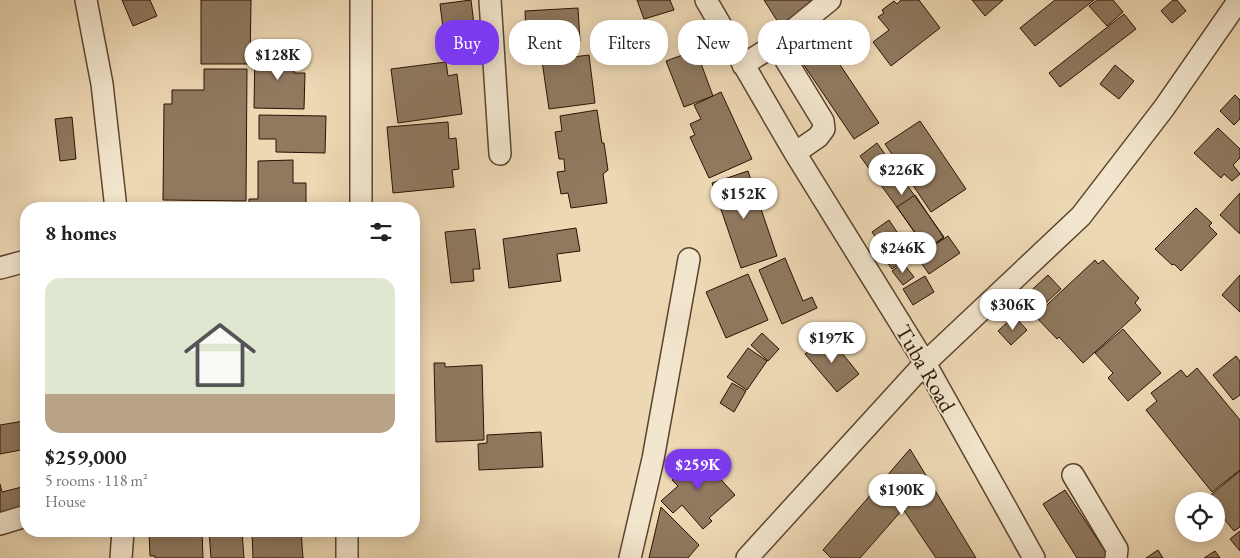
<!DOCTYPE html>
<html lang="en">
<head>
<meta charset="utf-8">
<style>
	body { margin:0; font-family:"EB Garamond",serif; background:#f2f2f2; color:#222; height:100vh; display:flex; flex-direction:column; font-size:19px; white-space:nowrap }
	* { box-sizing:border-box; margin:0 }
	p { font-size:16px; color:#767676 }
	.icon { flex:none; width:28px; height:28px; fill:none; stroke:currentColor; stroke-width:2; stroke-linecap:round; stroke-linejoin:round }
	.map { position:relative; flex:1; overflow:hidden }
	.details { position:absolute; left:20px; top:202px; width:400px; height:335px; display:flex; flex-direction:column; background:#fff; border-radius:20px; box-shadow:0 2px 12px #0003 }
	.details>* { flex:none }
	.banner { position:absolute; left:435px; top:20px; width:475px; height:45px; display:flex; gap:10px }
	.buttons { position:absolute; left:1175px; top:492px; display:grid; gap:10px }
	.buttons a { display:grid; place-items:center; width:50px; height:50px; border-radius:50%; background:#fff; box-shadow:0 2px 12px #0003; font-size:25px }
	.price { position:absolute; translate:-50% -42px; padding:0 11px; border-radius:18px; background:#fff; color:#222; font-size:16px; line-height:32px; filter:drop-shadow(0 1px 2px #0008) }
	.price::after { content:''; position:absolute; left:50%; top:30px; width:15px; height:11px; margin-left:-8px; background:inherit; clip-path:polygon(0 0,100% 0,50% 100%) }
	.price.selected { background:#7c3aed; color:#fff }
	ul { padding:0; list-style:none }
	li { display:grid; align-content:center; gap:10px; height:265px; padding:0 25px }
	li span { display:grid; place-items:center; height:155px; border-radius:15px; color:#555 }
	li>.icon { margin-inline-start:auto }
	span .icon { width:90px; height:90px; fill:#fffc; stroke-width:1 }
	li b { font-size:21px }
	h2 { display:flex; justify-content:space-between; align-items:center; height:60px; padding:0 25px; font-size:21px }
	.tag { padding:0 18px; border-radius:20px; background:#fff; box-shadow:0 2px 12px #0003; font-size:18px; line-height:45px }
	.tag.selected { background:#7c3aed; color:#fff }
	.map>svg:first-child { display:block }
</style>
</head>
<body>
<div class="map">
<svg width="1240" height="558" viewBox="0 0 1240 558">
	<rect width="100%" height="100%" fill="#edd8b4"/>
	<filter id="stains"><feTurbulence type="fractalNoise" baseFrequency=".004" numOctaves="4"/><feColorMatrix values="0 0 0 0 .2 0 0 0 0 .09 0 0 0 0 .02 0 0 0 .5 -.17"/></filter>
	<radialGradient id="worn" r=".72"><stop offset=".6" stop-color="#630" stop-opacity="0"/><stop offset="1" stop-color="#630" stop-opacity=".3"/></radialGradient>
	<path fill="#8f795f" stroke="#2a1203" d="M122,0H150L157,16L133,26Z
		M201,0H251L250,64H201Z
		M471,0L475,33L444,36L440,4Z
		M637,0H670L674,10L644,19Z
		M764,0H815L783,30Z
		M901,0H919L940,28L891,66L873,42L889,30L878,17L884,13L882,10L894,1L897,4Z
		M972,0H1003L985,16Z
		M1055,0H1094L1035,46L1020,28Z
		M1097,0H1113L1123,12L1107,26L1089,6Z
		M1173,0H1177L1186,11L1172,23L1161,11Z
		M578,8L580,41L535,43V34L526,35L525,11Z
		M1124,14L1136,29L1060,87L1049,73Z
		M822,38L879,123L854,139L797,55Z
		M255,50H295L294,73H305L304,109L254,108Z
		M696,50L713,96L684,107L666,61Z
		M589,55L595,103L549,109L542,61Z
		M446,62L448,76L457,74L462,114L398,123L391,69Z
		M1115,65L1134,81L1119,99L1100,84Z
		M204,69H247L246,201L163,200L164,104H172V90H204Z
		M721,92L752,159L709,178L690,137L695,135L690,124L701,119L694,105Z
		M1235,95L1240,100V119L1234,125L1220,111Z
		M597,110L602,143H604L608,170L603,174L607,203L571,208L568,193L561,194L557,172L565,171L564,159H559L555,132L562,131L560,116Z
		M259,115L326,116L325,153L276,152V139H259Z
		M72,117L76,159L60,161L55,119Z
		M920,121L966,189L931,212L885,144Z
		M448,122L449,139L456,138L459,169L452,170L454,187L393,193L387,127Z
		M1218,128L1240,149V158L1233,165L1240,174L1232,181L1224,174L1221,178L1194,153Z
		M877,143L944,237L927,249L860,156Z
		M293,160V183H306V207L249,209V199H258V161Z
		M748,171L777,256L741,268L712,183Z
		M1240,193V234L1220,215Z
		M915,195L944,238L926,249L897,207Z
		M1196,208L1212,223L1209,226L1217,234L1181,271L1174,264L1172,265L1155,249Z
		M889,220L897,232L880,244L872,232Z
		M576,228L580,251L557,254L561,281L509,288L503,239Z
		M475,229L480,269H473L474,281L451,283L445,232Z
		M948,236L960,253L929,274L917,257Z
		M897,254L903,261L892,269L886,261Z
		M785,258L803,301L812,297L817,308L782,324L759,270Z
		M1095,260L1098,264L1103,260L1139,298L1135,303L1141,310L1083,363L1059,337L1057,339L1035,316Z
		M903,263L914,277L903,285L892,271Z
		M748,274L768,320L726,338L706,292Z
		M1048,275L1061,289L1036,312L1023,298Z
		M1240,275V312L1222,295Z
		M925,276L934,292L913,305L903,289Z
		M1014,316L1027,330L1011,345L998,331Z
		M1123,329L1161,373L1128,401L1108,378L1113,373L1095,353Z
		M762,333L779,349L768,361L751,345Z
		M828,336L859,374L837,392L805,354Z
		M748,348L767,361L747,390L727,377Z
		M1236,356L1240,361V395L1233,400L1213,375Z
		M434,363H445V367L482,365L484,440L436,442Z
		M1197,368L1240,420V470L1212,492L1146,410L1157,401L1151,393L1181,370L1187,377Z
		M732,383L746,391L734,412L720,403Z
		M24,421L26,449L0,454V425Z
		M541,432L543,467L479,470L478,444L487,443V435Z
		M910,449L976,558H936L903,509L860,558H831L823,550Z
		M695,451L735,495L709,518L712,521L703,529L682,505L673,513L661,501L678,486L672,480L678,474L675,470Z
		M1240,471V527L1234,531L1216,509V501H1209L1207,498Z
		M0,484L2,492L26,486V506L0,512Z
		M1065,490L1109,557L1107,558H1077L1043,504Z
		M661,507L699,545L688,558H649Z
		M149,531H202L203,558H155V556H150Z
		M209,531H242L244,558H211Z
		M252,531H301L303,558H253Z
		M1240,531V551L1230,539Z
		M1158,550L1163,558H1146Z
		M1215,551L1220,558H1204Z"/>
	<g fill="none" stroke-linecap="round" stroke-linejoin="round">
		<g stroke="#5b442f" stroke-width="24">
			<path id="minor" d="M86,0L102,84L116,209
				M361,0V209
				M490,0L500,154
				M706,0L795,153L925,363L1034,558
				M776,44L823,121L824,129L818,137L795,153
				M743,65L776,44L830,0
				M0,268L26,261
				M1073,475L1117,549L1116,558
				M0,524L26,516
				M347,531V558
				M121,558L123,531
				M630,558L653,459L689,259
				M747,558L925,363L1081,216L1164,108L1239,0"/>
		</g>
		<use href="#minor" stroke="#f3e6ce" stroke-width="21"/>
	</g>
	<g text-anchor="middle" stroke-width="4" stroke-linejoin="round" paint-order="stroke">
		<g font-size="22" fill="#2a1203" stroke="#f3e6ce">
			<text transform="translate(926 368) rotate(60)" y="8">Tuba Road</text>
		</g>
	</g>
	<rect width="100%" height="100%" filter="url(#stains)"/>
	<rect width="100%" height="100%" fill="url(#worn)"/>
</svg>
<div class="buttons">
<a><svg class="icon" aria-label="locate" viewBox="0 0 24 24"><circle cx="12" cy="12" r="6"/><path d="M12 2v4M12 18v4M2 12h4M18 12h4"/></svg></a>
</div>
<b class="price" style="left:278px;top:81px">$128K</b>
<b class="price" style="left:902px;top:196px">$226K</b>
<b class="price" style="left:744px;top:220px">$152K</b>
<b class="price" style="left:903px;top:274px">$246K</b>
<b class="price" style="left:1013px;top:331px">$306K</b>
<b class="price" style="left:832px;top:364px">$197K</b>
<b class="price selected" style="left:698px;top:491px">$259K</b>
<b class="price" style="left:902px;top:516px">$190K</b>
<div class="banner">
<a class="tag selected">Buy</a>
<a class="tag">Rent</a>
<a class="tag">Filters</a>
<a class="tag">New</a>
<a class="tag">Apartment</a>
</div>
<section class="details">
<h2>8 homes<svg class="icon" aria-label="filters" viewBox="0 0 24 24"><path d="M4 7h16M4 17h16"/><circle cx="9" cy="7" r="2"/><circle cx="15" cy="17" r="2"/></svg></h2>
<ul>
<li><span style="background:linear-gradient(#dfe7d0 75%,#b9a48a 0)"><svg class="icon" aria-label="home" viewBox="0 0 24 24"><path d="M3 11l9-7 9 7M6 9v11h12V9"/></svg></span><div><b>$259,000</b><p>5 rooms · 118 m²</p><p>House</p></div></li>
</ul>
</section>
</div>
</body>
</html>
